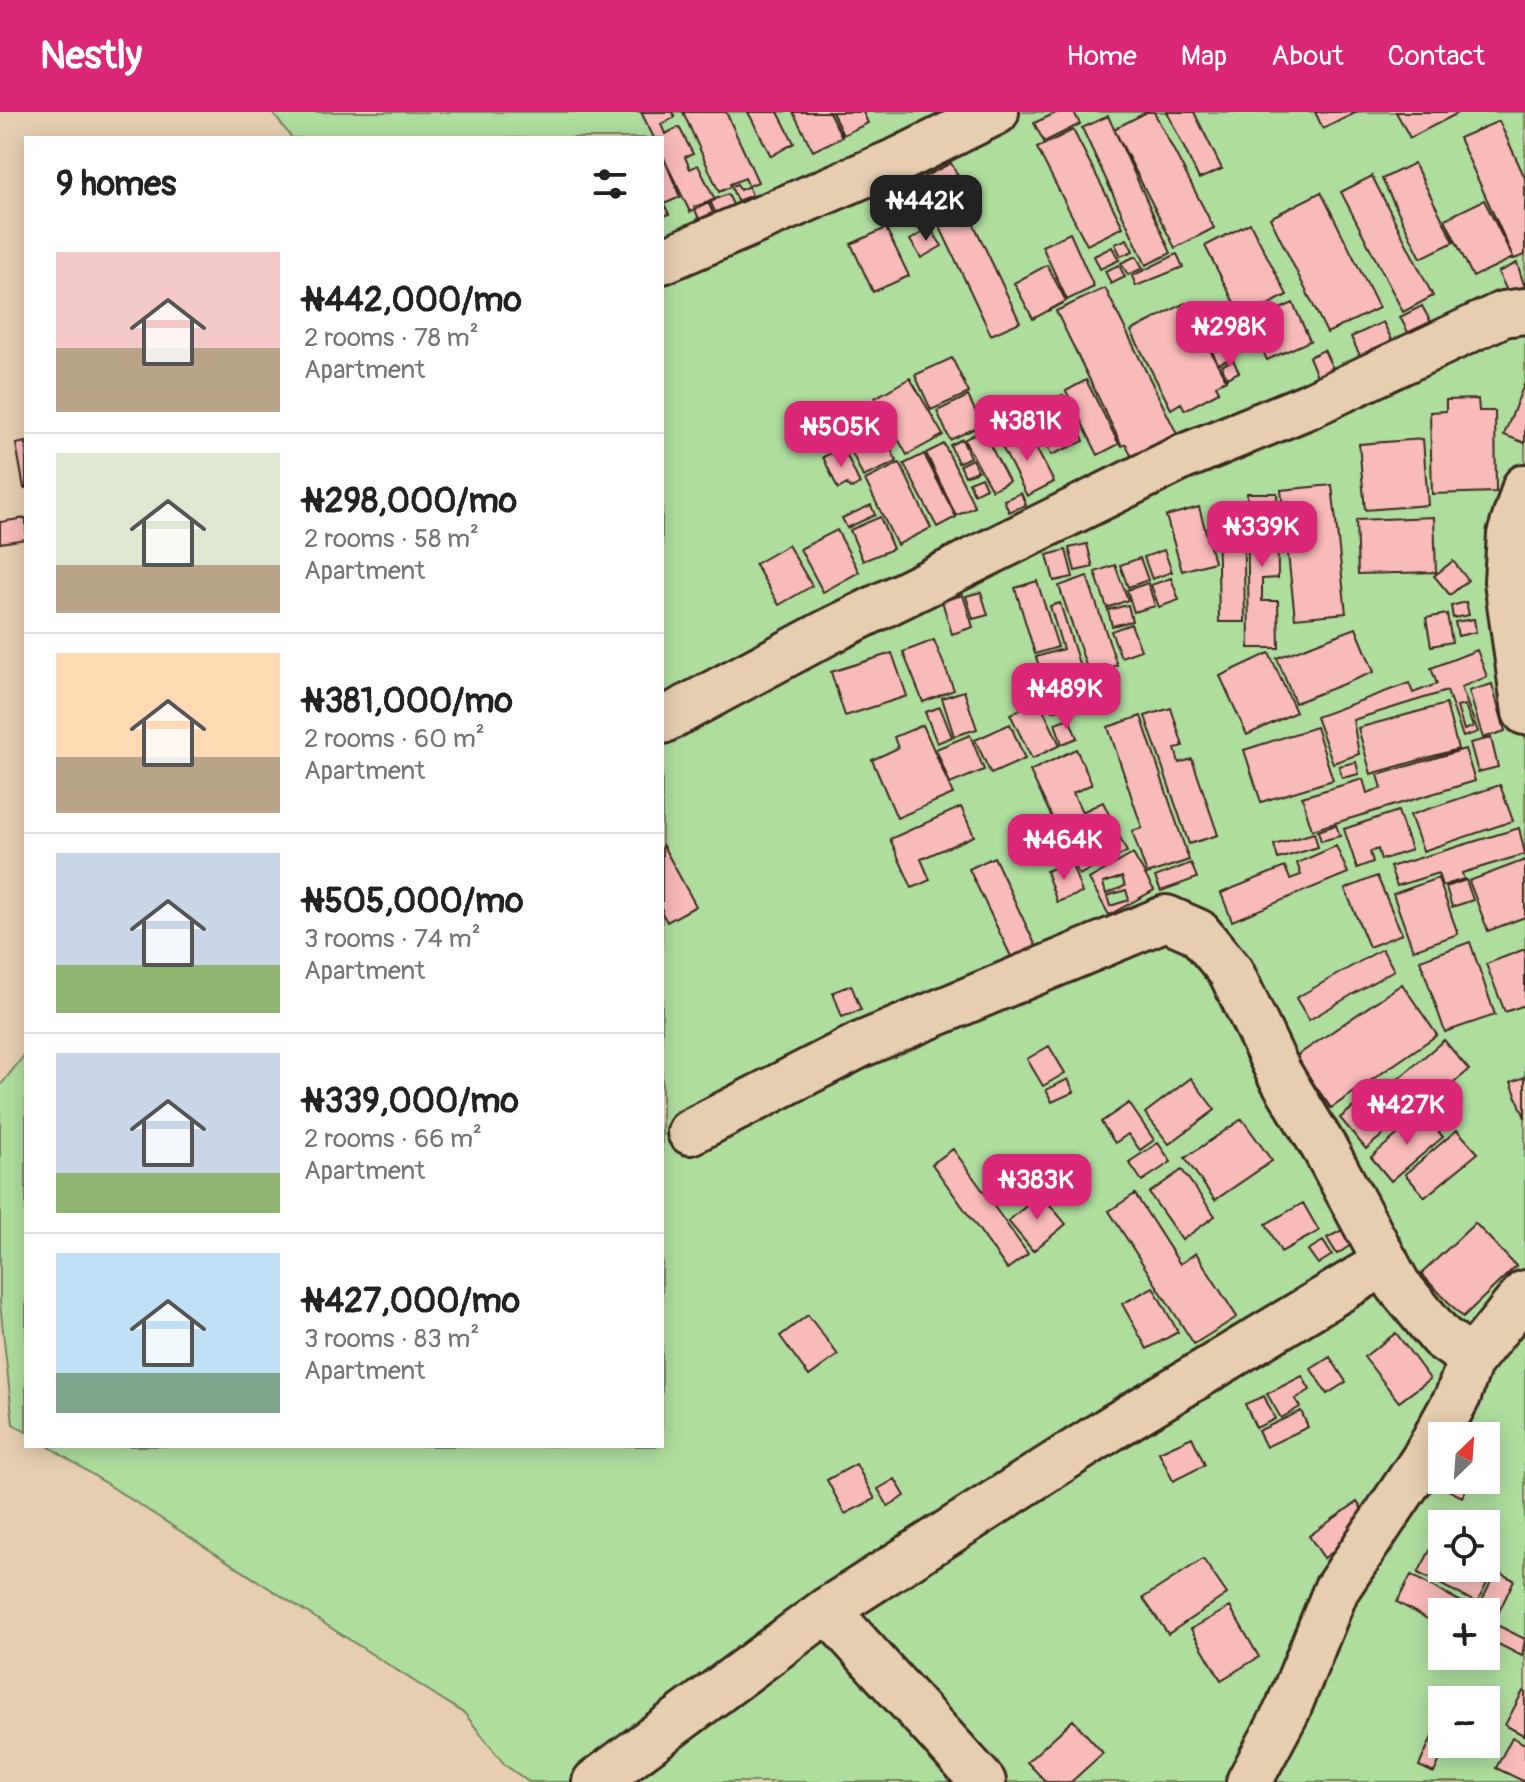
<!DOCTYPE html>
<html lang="en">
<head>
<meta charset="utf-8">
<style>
	body { margin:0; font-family:Pangolin,sans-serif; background:#f2f2f2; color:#222; height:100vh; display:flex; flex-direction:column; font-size:30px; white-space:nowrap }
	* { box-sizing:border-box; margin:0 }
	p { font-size:26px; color:#767676 }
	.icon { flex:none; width:44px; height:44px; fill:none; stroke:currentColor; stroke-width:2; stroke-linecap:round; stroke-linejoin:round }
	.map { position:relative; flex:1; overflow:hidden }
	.side { position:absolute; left:24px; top:24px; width:640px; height:1312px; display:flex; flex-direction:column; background:#fff; border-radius:0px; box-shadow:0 4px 20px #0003 }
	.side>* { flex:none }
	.needle { width:52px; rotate:25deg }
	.controls { position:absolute; left:1428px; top:1310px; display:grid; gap:16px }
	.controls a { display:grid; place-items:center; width:72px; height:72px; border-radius:0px; background:#fff; box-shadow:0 4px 20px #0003; font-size:40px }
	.price { position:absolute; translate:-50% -68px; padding:0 18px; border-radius:16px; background:#db2777; color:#fff; font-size:26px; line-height:52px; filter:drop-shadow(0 2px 4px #0008) }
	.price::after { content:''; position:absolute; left:50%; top:48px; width:24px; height:18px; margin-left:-12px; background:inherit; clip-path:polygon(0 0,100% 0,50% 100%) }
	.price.active { background:#222; color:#fff }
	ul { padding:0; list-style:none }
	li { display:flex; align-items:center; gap:24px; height:200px; padding:0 32px }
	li+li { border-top:2px solid #e0e0e0 }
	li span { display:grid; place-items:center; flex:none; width:224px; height:160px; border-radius:0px; color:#555 }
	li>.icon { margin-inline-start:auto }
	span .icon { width:96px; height:96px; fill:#fffc; stroke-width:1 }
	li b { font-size:34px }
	h2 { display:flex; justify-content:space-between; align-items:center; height:96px; padding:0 32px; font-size:34px }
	header { display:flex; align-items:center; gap:48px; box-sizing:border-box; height:112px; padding:0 40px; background:#db2777; color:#fff }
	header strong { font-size:38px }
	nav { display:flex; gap:44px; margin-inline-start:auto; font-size:28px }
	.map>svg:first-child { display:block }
</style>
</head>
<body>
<header>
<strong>Nestly</strong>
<nav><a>Home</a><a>Map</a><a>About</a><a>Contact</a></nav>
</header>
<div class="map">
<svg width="1525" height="1670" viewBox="0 0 1525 1670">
	<rect width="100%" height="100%" fill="#e7ceaf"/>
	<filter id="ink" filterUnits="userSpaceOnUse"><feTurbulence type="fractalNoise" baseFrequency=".0125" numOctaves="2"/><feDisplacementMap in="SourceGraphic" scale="16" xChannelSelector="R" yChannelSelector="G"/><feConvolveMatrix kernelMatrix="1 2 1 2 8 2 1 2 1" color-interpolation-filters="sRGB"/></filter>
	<g filter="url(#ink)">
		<path fill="#aede9e" stroke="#74845e" stroke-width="2" fill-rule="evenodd" d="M272,0H1525V1670H529L505,1653L465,1602L48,1334H662V26H292ZM1442,1324H1486V1368H1442ZM1442,1412H1486V1456H1442ZM1442,1500H1486V1544H1442ZM1442,1588H1486V1632H1442Z
			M26,941V1320L13,1312L0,1191V974Z"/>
		<path fill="#f7bbb8" stroke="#3b2a1e" stroke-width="2" fill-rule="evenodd" d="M641,0H672L675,5L661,12L665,22L679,15L693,42L685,45L690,57L698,53L715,88L690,100L662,43V26H654Z
			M683,0H726L758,70L740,78L737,72L719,80Z
			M748,0H778L794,31L771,44Z
			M793,0H829L842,25L813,39Z
			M832,0H863L868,11L843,23Z
			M1058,0H1074L1080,12L1044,30L1034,11Z
			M1147,0H1154L1214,116L1175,136L1114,17Z
			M1167,0H1194L1222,57L1199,67Z
			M1315,0H1357L1323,17Z
			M1396,0H1460L1410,26Z
			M1108,4L1171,141L1146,153L1082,16Z
			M1499,9L1525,66V143L1514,147L1459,26Z
			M1073,18L1123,115L1087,133L1037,36Z
			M662,41L680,85L664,92L669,102L662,105Z
			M951,51L964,75L936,89L924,65Z
			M1414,51L1454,130L1421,146L1382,67Z
			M1372,64L1433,184L1403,200L1341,80Z
			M745,66L752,83L737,89L730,72Z
			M1321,80L1379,196L1327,221L1270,106Z
			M959,81L1020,210L991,223L930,94Z
			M728,82L734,95L716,102L710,89Z
			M1484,88L1513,146L1473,165L1445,107Z
			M708,90L713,101L699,107L694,95Z
			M1250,111L1287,183L1242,206L1205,134Z
			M886,116L909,164L873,180L851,132Z
			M930,116L942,134L921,146L910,128Z
			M1070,121L1094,175L1067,188L1042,134Z
			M1127,127L1133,139L1121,144L1115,132Z
			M1112,135L1119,148L1100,157L1094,144Z
			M1177,142L1183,155L1136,174L1132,164Z
			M1136,144L1143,156L1128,163L1121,151Z
			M1517,151L1525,176L1509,183L1498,160Z
			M1047,153L1066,189L1033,207L1014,171Z
			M1119,153L1125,165L1111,172L1105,159Z
			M1105,176L1179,326L1133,348L1126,332L1122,334L1056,199Z
			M1185,191L1226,268L1216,273L1219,280L1185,298L1181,291L1171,297L1131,219Z
			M1209,191L1234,245L1218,252L1193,199Z
			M1293,191L1310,229L1267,248L1250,211Z
			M1422,194L1433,214L1411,226L1400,205Z
			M1383,210L1394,232L1362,248L1351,225Z
			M1324,238L1333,257L1317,264L1309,245Z
			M952,246L969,281L931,298L915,263Z
			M1233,248L1239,260L1227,266L1221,254Z
			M910,266L943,323L907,343L875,286Z
			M1086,268L1119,332L1098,343L1066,279Z
			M1525,270V331L1504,323Z
			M1063,283L1070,304L1052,310L1045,289Z
			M968,284L982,313L950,328L937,299Z
			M1478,287L1479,299H1495L1496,380L1432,382L1430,300L1446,299V288Z
			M1075,307L1084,329L1051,343L1042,321Z
			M880,314L897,350L863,365L847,329Z
			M1026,317L1054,370L1027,384L1000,331Z
			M982,318L1009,369L992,378L964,328Z
			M962,327L970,345L958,351L950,333Z
			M1423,327L1428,393L1365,398L1359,332Z
			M26,330V376H24L16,332Z
			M944,332L975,395L956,404L926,341Z
			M843,335L860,372L850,377L847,372L838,377L823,345Z
			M924,342L956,405L937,415L904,352Z
			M972,347L978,359L965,364L960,353Z
			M900,351L931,416L897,433L865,368Z
			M981,365L986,376L974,382L969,370Z
			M1332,373L1346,501L1295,506L1281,378Z
			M1021,381L1026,393L1009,400L1004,388Z
			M1247,381H1277L1278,466L1262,467V489H1278L1279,536H1249Z
			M871,393L875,403L847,416L842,406Z
			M1199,395L1214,450L1182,459L1166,404Z
			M1217,396H1243L1245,510H1219Z
			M880,405L893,437L863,449L850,418Z
			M1434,405L1436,460L1358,462L1356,408Z
			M26,406V427L0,431V410Z
			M837,418L859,460L823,480L800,437Z
			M1087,432L1093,455L1075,459L1069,436Z
			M788,433L812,474L779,493L755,452Z
			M1066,438L1073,465L1054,469L1047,443Z
			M1164,438L1172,460L1152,467L1144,445Z
			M1140,446L1148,468L1128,475L1120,453Z
			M1453,449L1468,468L1450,483L1434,464Z
			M1115,453L1128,488L1107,496L1095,460Z
			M1087,464L1117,553L1089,562L1059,474Z
			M1171,466L1179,488L1159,495L1151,473Z
			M1037,469L1058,535L1035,542L1015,476Z
			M1148,471L1155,494L1134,500L1127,478Z
			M981,480L988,503L973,507L966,484Z
			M963,483L973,515L952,522L942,489Z
			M1466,490L1469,503L1453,506L1451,494Z
			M1060,491L1090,587L1053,599L1036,545L1063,537L1050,494Z
			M1128,493L1132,509L1112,514L1108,498Z
			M1447,502L1452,530L1431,534L1426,506Z
			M1474,507L1476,520L1458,524L1455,510Z
			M1131,512L1141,538L1121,545L1111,519Z
			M1356,516L1374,560L1295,591L1277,546Z
			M934,528L954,578L923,590L903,540Z
			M1477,538L1487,565L1461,575L1478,620L1463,625L1447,579L1353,608L1359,642L1333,651L1316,605L1409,571L1413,581L1437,572L1431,556ZM1465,593L1473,615L1464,618L1457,595Z
			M892,541L907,584L845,604L831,560Z
			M1269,541L1296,600L1247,623L1220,564Z
			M1492,572L1505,619L1483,626L1469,579Z
			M964,579L977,617L954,624L942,586Z
			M1039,589L1060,633L1032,647L1010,602Z
			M1446,592L1458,637L1371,662L1358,616Z
			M940,595L952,625L937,631L925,600Z
			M1171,596L1183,634L1175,637L1179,651L1192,647L1218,723L1189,732L1145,604Z
			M1141,604L1189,748L1147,762L1132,719L1142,716L1108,615Z
			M1069,606L1077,626L1062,632L1055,611Z
			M1010,612L1025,647L991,662L975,628Z
			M923,613L953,682L897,706L872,648L898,636L894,625Z
			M1316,615L1333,668L1261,690L1244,638Z
			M970,623L984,658L950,672L936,637Z
			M1491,626L1498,655L1478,660L1470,631Z
			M1076,637L1092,672L1073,681L1082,700L1103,690L1127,740L1079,763L1030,659Z
			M1465,637L1475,669L1312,718L1302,685L1363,667L1367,681L1382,676L1378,663Z
			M1356,650L1359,662L1342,666L1339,654Z
			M1500,673L1513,709L1423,739L1410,703Z
			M961,695L974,724L921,747L930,768L912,776L890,727Z
			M1398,699L1411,738L1381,748L1378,737L1370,740L1373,750L1357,756L1344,717Z
			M1336,713L1340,724L1321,729L1318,719Z
			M1519,716L1525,742L1462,761L1464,767L1442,774L1438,761L1397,774L1390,755Z
			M1314,721L1318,735L1278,747L1274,733Z
			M662,732L696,794L667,810L662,801Z
			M1336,734L1348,761L1232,809L1221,781L1285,755L1290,767L1301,763L1297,751Z
			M1133,742L1154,778L1109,803L1089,767ZM1122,765L1125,774L1106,782L1103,771ZM1126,778L1129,788L1110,794L1107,784Z
			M994,745L1041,845L1017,857L969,757Z
			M1525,748V805L1488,819L1469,769Z
			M1071,750L1082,781L1057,790L1046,759Z
			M1191,751L1197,766L1161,779L1155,765Z
			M1377,764L1402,822L1369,835L1345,777Z
			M1438,766L1458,822L1413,838L1393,782Z
			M1466,768L1473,788L1452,795L1446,775Z
			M1470,830L1495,903L1445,920L1420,848Z
			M1382,837L1394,858L1309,908L1296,886Z
			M1525,837V893L1505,900L1486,852Z
			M1402,872L1437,923L1331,996L1295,945Z
			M851,873L861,898L842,905L833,880Z
			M1444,928L1469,958L1422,998L1397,968Z
			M1049,934L1065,961L1043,974L1027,947Z
			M1525,965V1006L1511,970Z
			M1191,966L1215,998L1169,1032L1145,1001Z
			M1068,967L1074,980L1052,990L1046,978Z
			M1388,967L1413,997L1366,1037L1340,1006Z
			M1129,991L1154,1028L1140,1038L1128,1022L1115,1031L1101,1010Z
			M1423,1001L1443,1025L1391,1069L1371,1045Z
			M1242,1007L1272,1049L1215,1088L1185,1046Z
			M1457,1018L1478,1041L1425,1085L1405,1062Z
			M1158,1031L1171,1050L1142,1069L1129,1050Z
			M953,1037L1028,1142L1007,1157L932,1052Z
			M1182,1058L1215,1104L1182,1128L1149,1081Z
			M1041,1082L1066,1112L1033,1139L1008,1109Z
			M1135,1082L1180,1152L1196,1141L1237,1205L1194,1232L1109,1099Z
			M1303,1091L1319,1119L1281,1140L1266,1112Z
			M1475,1111L1516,1154L1463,1205L1421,1162Z
			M1342,1118L1351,1133L1337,1142L1327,1126Z
			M1323,1129L1332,1143L1318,1152L1308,1138Z
			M1153,1175L1178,1220L1147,1237L1122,1192Z
			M808,1203L838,1243L809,1264L780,1224Z
			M1396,1221L1430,1267L1399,1290L1364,1245Z
			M1330,1245L1346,1270L1327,1282L1311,1257Z
			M1302,1264L1310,1278L1295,1287L1300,1295L1281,1306L1267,1282Z
			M1264,1284L1275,1307L1256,1316L1245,1292Z
			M1301,1299L1308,1315L1266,1335L1258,1319Z
			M1192,1325L1205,1353L1173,1369L1159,1340Z
			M856,1352L875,1387L845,1402L827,1368Z
			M1442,1359V1368L1470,1370L1462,1385L1436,1372Z
			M895,1367L905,1384L888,1394L878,1377Z
			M1357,1390L1373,1412L1324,1446L1309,1424Z
			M1434,1431L1442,1435V1456H1482L1492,1461L1477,1491L1418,1461Z
			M1203,1447L1227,1482L1168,1522L1143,1486Z
			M1496,1459L1514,1468L1497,1504L1479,1495Z
			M1411,1463L1480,1500H1442V1515L1397,1490Z
			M1230,1495L1259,1545L1221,1568L1191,1517Z
			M1499,1514L1525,1527L1522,1544L1492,1529Z
			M1523,1579L1525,1580V1624L1505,1613Z
			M1073,1608L1103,1641L1071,1670H1046L1027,1650Z
			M1432,1625L1447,1632L1434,1661L1419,1654Z
			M1512,1625L1525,1632V1670L1496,1656Z"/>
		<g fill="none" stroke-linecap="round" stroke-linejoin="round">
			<g stroke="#3b2a1e" stroke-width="50">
				<path id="minor" d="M662,149L901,47L996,0
					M1525,375L1510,423L1507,469L1525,600
					M662,609L828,520L1181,346L1308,294L1503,202L1525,199
					M690,1020L860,933L1166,806L1198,820L1231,860L1279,961L1326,1039L1398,1173L1441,1225L1458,1237L1469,1251
					M827,1498L983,1670
					M595,1670L827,1498L1110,1317L1386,1150
					M1249,1670L1287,1599L1336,1478L1423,1348L1458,1284L1469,1251L1525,1181"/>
			</g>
			<use href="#minor" stroke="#e7ceaf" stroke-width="44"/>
		</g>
	</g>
</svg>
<div class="controls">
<a><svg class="needle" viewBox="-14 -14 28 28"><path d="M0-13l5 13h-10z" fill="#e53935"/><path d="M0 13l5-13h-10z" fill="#767676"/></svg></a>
<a><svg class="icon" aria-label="locate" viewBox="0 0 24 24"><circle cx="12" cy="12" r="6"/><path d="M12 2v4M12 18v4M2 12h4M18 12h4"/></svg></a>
<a>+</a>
<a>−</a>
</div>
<b class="price active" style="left:926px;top:131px">₦442K</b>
<b class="price" style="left:1230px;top:257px">₦298K</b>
<b class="price" style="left:1027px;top:351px">₦381K</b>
<b class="price" style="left:841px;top:357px">₦505K</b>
<b class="price" style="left:1262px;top:457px">₦339K</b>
<b class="price" style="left:1066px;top:619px">₦489K</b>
<b class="price" style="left:1064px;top:770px">₦464K</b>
<b class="price" style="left:1407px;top:1035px">₦427K</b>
<b class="price" style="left:1037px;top:1110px">₦383K</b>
<section class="side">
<h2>9 homes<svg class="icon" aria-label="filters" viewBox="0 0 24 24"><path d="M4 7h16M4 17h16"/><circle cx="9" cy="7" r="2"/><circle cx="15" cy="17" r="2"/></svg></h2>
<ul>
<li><span style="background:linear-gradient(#f6c9c9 60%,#b9a48a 0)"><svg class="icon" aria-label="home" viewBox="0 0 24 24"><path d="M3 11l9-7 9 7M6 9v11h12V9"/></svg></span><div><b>₦442,000/mo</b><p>2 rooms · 78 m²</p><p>Apartment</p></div></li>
<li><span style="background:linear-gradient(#dfe7d0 70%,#b9a48a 0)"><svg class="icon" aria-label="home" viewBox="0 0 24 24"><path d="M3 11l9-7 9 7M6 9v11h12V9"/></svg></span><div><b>₦298,000/mo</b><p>2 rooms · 58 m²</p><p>Apartment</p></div></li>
<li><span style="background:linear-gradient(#ffd9b3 65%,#b9a48a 0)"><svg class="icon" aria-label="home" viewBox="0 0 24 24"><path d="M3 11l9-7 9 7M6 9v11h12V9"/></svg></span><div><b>₦381,000/mo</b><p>2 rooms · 60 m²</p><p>Apartment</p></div></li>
<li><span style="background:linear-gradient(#c9d6e8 70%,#8fb573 0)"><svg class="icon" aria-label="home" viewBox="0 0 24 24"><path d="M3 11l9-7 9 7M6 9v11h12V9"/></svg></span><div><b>₦505,000/mo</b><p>3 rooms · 74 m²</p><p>Apartment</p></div></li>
<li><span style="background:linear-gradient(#c9d6e8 75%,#8fb573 0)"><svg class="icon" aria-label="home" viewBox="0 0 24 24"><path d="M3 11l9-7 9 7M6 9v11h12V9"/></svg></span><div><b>₦339,000/mo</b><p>2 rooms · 66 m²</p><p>Apartment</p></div></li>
<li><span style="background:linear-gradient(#bfe0f5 75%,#7fa58c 0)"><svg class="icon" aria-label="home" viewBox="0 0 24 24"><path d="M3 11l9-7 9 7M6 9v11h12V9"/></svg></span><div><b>₦427,000/mo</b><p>3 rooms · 83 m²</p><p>Apartment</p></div></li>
</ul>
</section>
</div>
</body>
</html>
